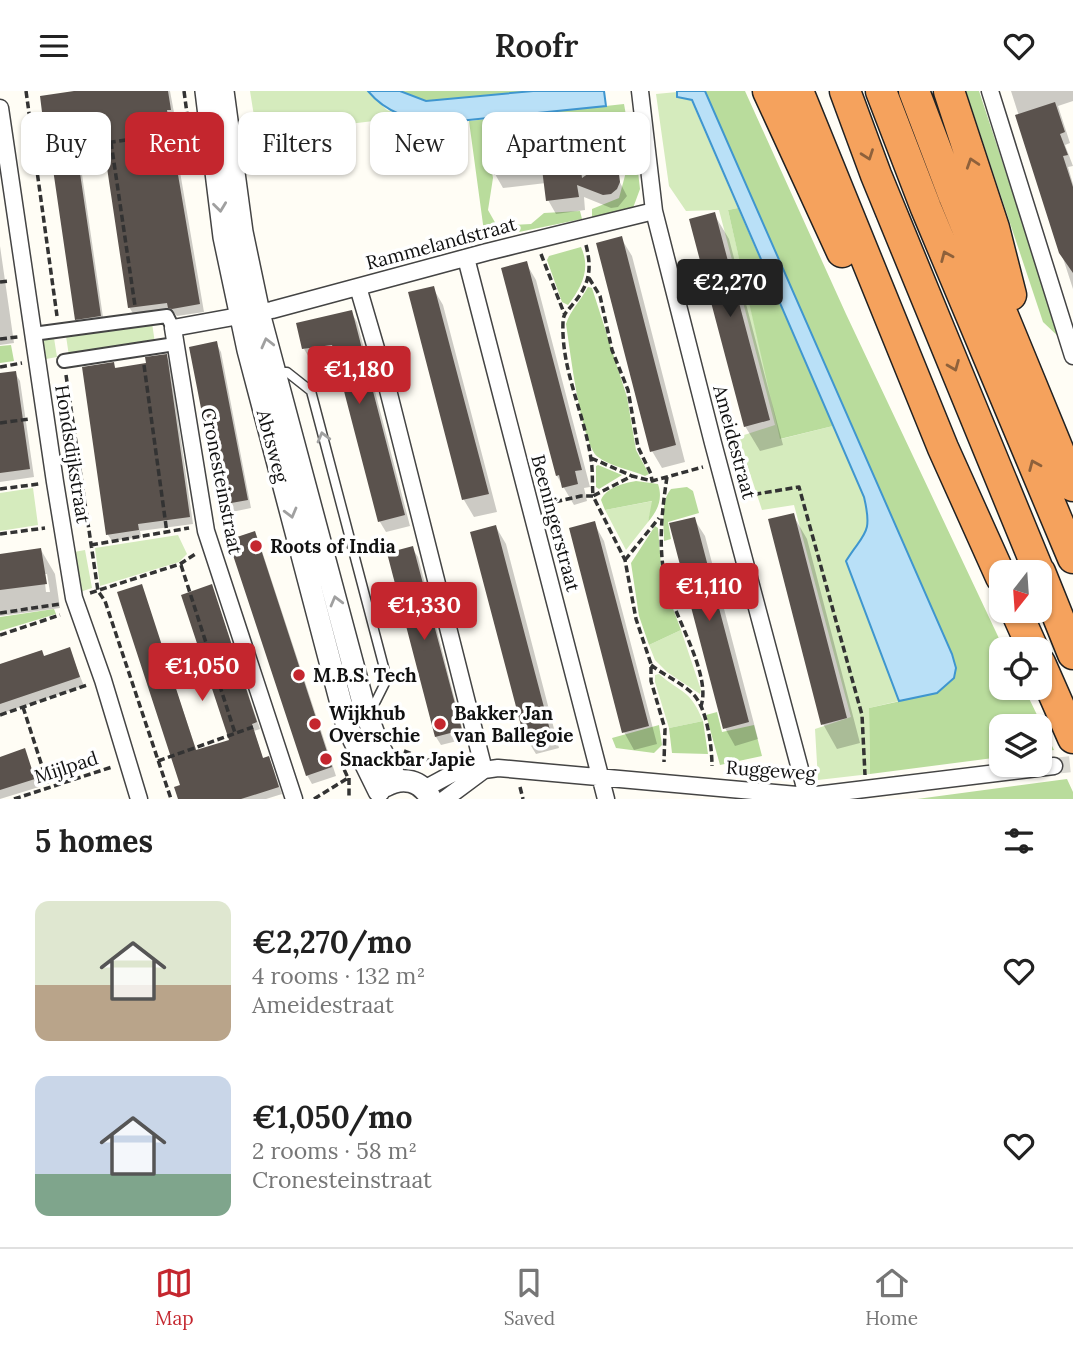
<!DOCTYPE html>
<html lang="en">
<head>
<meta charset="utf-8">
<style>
	body { margin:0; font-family:Lora,serif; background:#f6f6f6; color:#222; height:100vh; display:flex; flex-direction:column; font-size:26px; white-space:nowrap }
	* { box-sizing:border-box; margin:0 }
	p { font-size:23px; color:#767676 }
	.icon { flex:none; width:38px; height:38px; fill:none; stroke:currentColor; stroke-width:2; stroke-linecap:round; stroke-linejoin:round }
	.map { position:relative; height:708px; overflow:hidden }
	.drawer { display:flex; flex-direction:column; background:#fff; flex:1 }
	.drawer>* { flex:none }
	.banner { position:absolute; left:21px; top:21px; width:700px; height:63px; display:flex; gap:14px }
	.needle { width:46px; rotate:197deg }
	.fabs { position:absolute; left:989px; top:469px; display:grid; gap:14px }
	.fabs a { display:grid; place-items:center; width:63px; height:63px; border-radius:14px; background:#fff; box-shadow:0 2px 5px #0004; font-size:35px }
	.price { position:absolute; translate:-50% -60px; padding:0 16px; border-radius:7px; background:#c4262e; color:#fff; font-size:23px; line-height:46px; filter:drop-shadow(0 2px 4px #0008) }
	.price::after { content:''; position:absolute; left:50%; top:42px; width:21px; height:16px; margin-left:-10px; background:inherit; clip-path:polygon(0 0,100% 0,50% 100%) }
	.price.current { background:#222; color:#fff }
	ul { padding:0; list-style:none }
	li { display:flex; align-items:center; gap:21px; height:175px; padding:0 35px }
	li span { display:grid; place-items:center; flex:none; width:196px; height:140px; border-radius:14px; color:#555 }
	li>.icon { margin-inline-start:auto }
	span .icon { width:84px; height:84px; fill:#fffc; stroke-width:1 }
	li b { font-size:30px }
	h2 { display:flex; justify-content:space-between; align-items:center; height:84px; padding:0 35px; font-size:30px }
	.pill { padding:0 24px; border-radius:14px; background:#fff; box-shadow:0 2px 5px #0004; font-size:24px; line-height:63px }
	.pill.current { background:#c4262e; color:#fff }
	header { display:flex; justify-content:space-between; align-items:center; height:91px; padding:0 35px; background:#fff; font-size:32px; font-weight:600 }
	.tabs { display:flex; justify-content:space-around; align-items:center; height:98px; border-top:2px solid #e0e0e0; background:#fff; font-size:19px; color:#767676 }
	.tabs a { display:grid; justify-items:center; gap:4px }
	.tabs .current { color:#c4262e }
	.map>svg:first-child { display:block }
</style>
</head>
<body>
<header><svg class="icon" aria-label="menu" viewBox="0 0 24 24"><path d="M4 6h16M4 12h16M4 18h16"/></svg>Roofr<svg class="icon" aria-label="heart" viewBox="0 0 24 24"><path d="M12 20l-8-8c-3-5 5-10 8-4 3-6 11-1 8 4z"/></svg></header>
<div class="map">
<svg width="1073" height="708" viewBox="0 0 1073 708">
	<rect width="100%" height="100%" fill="#fffdf5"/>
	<path fill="#d5ebbd" d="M250,0H368L387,19L407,26L257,44Z
		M677,1V6L691,9L738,117L728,119L781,348L833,335C844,362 877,415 866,444C863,452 855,459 849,465L899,610L869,617L870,683L818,689L815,638L851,626L794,414L762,419L738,346L775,334L719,119L686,120L669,95L656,3Z
		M152,232L155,252L69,265L66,245Z
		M54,247L57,266L46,268L43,249Z
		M33,397L38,434L0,440V402Z
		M653,410L648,431L626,459L605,419Z
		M178,444L187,463L179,471L100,495L95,457Z
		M85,459L92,497L80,501L74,461Z
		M681,539L701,599L700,603L667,581L655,569L649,554Z
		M659,583C682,603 690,598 703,630L669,637L655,591V584Z"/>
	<path fill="#b9dc9c" d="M400,0H533L426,10Z
		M705,0H745L846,223L1004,558H1001V597H1024L1054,659L1040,661V635H1001V666L870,683L869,617L937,602L952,563Z
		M966,0H979L1061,248L1043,231Z
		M624,13L627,30L487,50L493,87L488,119L497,135L531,133L544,122L580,120L582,128L485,148L469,30Z
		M634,45L640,98L633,117L592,126V118L619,107L627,77V47Z
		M738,117L833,335L780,348L728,119Z
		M581,156C591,178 582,196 568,214L562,211L547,169L549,165Z
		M588,196L592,197L627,306L636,359L649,383L645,385C631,379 610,375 598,366C581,353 570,258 566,233C570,220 581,209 588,196Z
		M11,254L14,270L0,272V255Z
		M598,374L622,384L599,398L596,396V375Z
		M636,390L658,393C663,408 658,419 648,431L652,410L605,419L601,409C606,397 623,392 636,390Z
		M687,396L693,400L699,422L668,431L671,448L664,450C664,434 660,411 671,398Z
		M655,435L658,437L662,488L681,539L649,554L639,525L631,472Z
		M54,518L56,523L0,540V526Z
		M717,621L722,641L754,634L762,665L720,674L706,624Z
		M703,630L708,663L672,662L669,637Z
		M659,634L662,654L654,662L616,657L612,647Z
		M1067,688L1073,701V708H917Z"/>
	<path fill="#b9e0f7" stroke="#3f96cf" stroke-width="2" d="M368,0H400L426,10L533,0H604L606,15L439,32C411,29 386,22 368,0Z
		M677,0H705L952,563L956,577L954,587L937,602L899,610L846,470C864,441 873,444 864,406L692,9L677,6Z"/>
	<path fill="#0003" fill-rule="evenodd" d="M86,0H170L175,27L171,28L204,221L177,225L172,220L134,224L129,216L106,58L79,63L104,233L81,236L77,228L50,43L46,37Z
		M1011,0H1073V10L1058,15L1070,52L1065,54L1073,75L1068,76L1073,93V198L1017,25H1019Z
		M576,50L584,64L586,86L613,78L627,105L618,116L611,117L584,106L585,119L556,123L548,109L546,92L503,97L495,83Z
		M714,123L729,148L783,354L760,360L745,335Z
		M621,147L632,165L685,371L662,377L652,360Z
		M0,155L14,252L0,254Z
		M526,172L536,189L590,396L584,397L587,410L574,414L557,385L503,178Z
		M433,197L443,214L497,421L474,426L464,409L410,203Z
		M351,221L357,231L410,435L386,441L380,431L337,264L310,268L304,258Z
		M216,252L221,261L251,417L227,422L222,413Z
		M166,265L170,272L193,433L140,440L141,446L112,450L108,444L113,273L117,279L148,274Z
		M15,282L20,290L34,386L0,391V284Z
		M793,424L807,448L860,652L837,658L823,633Z
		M694,428L705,445L758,648L735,655L725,637Z
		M594,432L604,450L657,653L634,659L624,641Z
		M496,436L506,453L559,657L536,663L525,645Z
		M254,442L259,451L336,685L312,693L307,684Z
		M412,457L418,466L465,648L441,654L436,646L389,464Z
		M41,459L55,483L60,517L0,525V465ZM44,483H47L50,501H46Z
		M141,495L197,661L231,650L212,496L260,638L254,640L263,668L268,667L272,674L282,703L266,708H180L182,695Z
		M69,558L84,595L0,623V575L44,566Z
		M24,659L39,696L0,708V668Z"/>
	<path fill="#5a524d" d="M74,0H168L171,19H167L200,213L172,218L168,217L167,212L128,217L103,50L76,55L101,225L75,229L47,37H44L40,5Z
		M1055,11L1065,41L1060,43L1068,64L1063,65L1073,96V182L1059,162L1015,24Z
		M577,48L582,87L599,75L607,74L614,77L619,83L620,91L617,98L611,103L603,104L577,94L579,106L546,110L542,78L494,84L490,58Z
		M715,121L770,329L744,336L689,128Z
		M622,145L676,354L650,361L596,152Z
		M527,170L582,379L575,380L578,393L562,397L559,384L556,385L501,177Z
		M434,195L489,403L462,409L408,201Z
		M352,219L405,424L378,431L332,254L302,258L296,232Z
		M217,250L248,409L220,414L189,256Z
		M167,263L190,426L138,433L139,439L106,444L82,276L114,271L115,277L146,272L145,266Z
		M16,280L30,378L0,382V282Z
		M794,422L847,627L821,634L768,428Z
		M695,426L749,631L723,638L669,432Z
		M595,430L649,635L622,642L569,437Z
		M496,434L550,639L524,646L470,441Z
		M255,440L332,676L306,685L228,449Z
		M413,455L462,639L435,646L387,462Z
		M41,457L47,493L0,499V463Z
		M142,493L196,659L229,649L181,504L212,493L257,631L252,633L263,667L269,665L279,696L241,708H178L174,696L180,694L117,501Z
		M70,556L80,586L0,613V573L42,559L44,565Z
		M25,657L35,688L0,699V666Z"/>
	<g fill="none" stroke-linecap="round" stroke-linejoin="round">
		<path stroke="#dbdad3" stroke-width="16" stroke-dasharray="16 8" stroke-linecap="butt" d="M1054,675L1073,673"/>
		<g stroke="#444" stroke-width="11">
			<path id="service" d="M275,281H287L311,300L387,588L376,610L368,617"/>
		</g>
		<g stroke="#444" stroke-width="16">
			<path id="pedestrian" d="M33,243L167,225L173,237
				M64,270L175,253"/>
		</g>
		<g stroke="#444" stroke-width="19">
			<path id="minor" d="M640,0L654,120L713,352L808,708
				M990,0L1073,265
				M0,17L55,391L74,507L103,589L139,708
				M466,167L606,708
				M358,196L387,295L484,679
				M424,698L463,677L484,679L498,677L808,705L1054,675
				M294,708L206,440L173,237L272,219L487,161L654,120
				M445,708L484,679"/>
		</g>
		<g stroke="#444" stroke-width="24">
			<path id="tertiary" d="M206,0L224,146L248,259L347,635L379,700
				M223,0L242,141L259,222L365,619L378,654L397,690
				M385,695C403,685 421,689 431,708"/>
		</g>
		<g stroke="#222" stroke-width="33">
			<path id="motorway" d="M768,0L842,161
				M798,0L943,357L1001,486
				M845,0L876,84L1039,481
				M881,0L926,117L1073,467
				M914,0L953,103L1073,395
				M949,0L994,137L1011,204
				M1040,481L1073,563
				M1016,520L1033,558
				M1040,572L1073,647"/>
		</g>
		<path stroke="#333" stroke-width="3.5" stroke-dasharray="7 3.5" stroke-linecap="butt" d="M26,0L57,225
			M184,0L191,53
			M111,51L135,215
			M36,62L189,40
			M586,154C592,178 590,193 573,213C568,220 563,222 563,231C561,279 584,321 591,368C593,380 592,393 593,405L632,385L652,390L703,376
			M541,163L564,222
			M589,187L600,205L612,259L628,299L638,356L651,383L652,390
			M0,191L9,190
			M0,248L18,246
			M144,274L167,442
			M0,276L22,272
			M66,284L98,500L105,510L171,708
			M0,332L29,328
			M591,367L632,385
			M667,386C662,419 658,454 665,488C672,522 712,583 701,615
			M0,398L39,393
			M744,405L799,396L862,624L865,684
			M545,413L581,405H593L625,469L636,528L651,573V590L665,638L664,671
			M0,443L45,437
			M91,454L189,437
			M625,469L659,427
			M181,474L235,642
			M90,502L180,473L197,462
			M0,522L60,513
			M0,544L60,524
			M651,574C664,584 680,591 692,602C707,615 712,656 712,675
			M23,616L49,697
			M0,624L87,594
			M404,660L436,672
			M158,670L253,636
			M349,687V708
			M520,696L523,708
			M14,708L112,676
			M314,708L348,687L343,676"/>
		<use href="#service" stroke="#fff" stroke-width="8"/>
		<use href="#pedestrian" stroke="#fff" stroke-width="12"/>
		<use href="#minor" stroke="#fff" stroke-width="16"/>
		<use href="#tertiary" stroke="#fff" stroke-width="21"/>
		<use href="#motorway" stroke="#f5a25d" stroke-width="30"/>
	</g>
	<defs><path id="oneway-chevron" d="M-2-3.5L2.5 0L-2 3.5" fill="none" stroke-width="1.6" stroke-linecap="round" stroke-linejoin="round" transform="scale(1.75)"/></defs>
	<g stroke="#8e613b">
		<use href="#oneway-chevron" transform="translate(868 64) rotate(70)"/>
		<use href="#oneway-chevron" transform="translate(972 72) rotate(-108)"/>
		<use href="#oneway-chevron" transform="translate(946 165) rotate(-113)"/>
		<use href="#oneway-chevron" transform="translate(954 275) rotate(68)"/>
		<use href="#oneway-chevron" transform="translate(1034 374) rotate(-113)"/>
	</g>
	<g stroke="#a0a0a0">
		<use href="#oneway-chevron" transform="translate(220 116) rotate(83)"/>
		<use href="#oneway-chevron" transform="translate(267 252) rotate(-104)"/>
		<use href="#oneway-chevron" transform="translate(323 346) rotate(-105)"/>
		<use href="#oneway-chevron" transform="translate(291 422) rotate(75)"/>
		<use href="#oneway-chevron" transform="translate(336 510) rotate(-105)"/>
	</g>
	<g fill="#c4262e" stroke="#fff" stroke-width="2.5">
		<circle cx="256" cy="455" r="7"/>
		<circle cx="299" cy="584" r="7"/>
		<circle cx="315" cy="633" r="7"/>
		<circle cx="440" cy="633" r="7"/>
		<circle cx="326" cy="668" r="7"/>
	</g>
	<g text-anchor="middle" stroke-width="7" stroke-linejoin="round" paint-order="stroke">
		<g font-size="19" fill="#111" stroke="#fff">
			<text transform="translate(441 152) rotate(-15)" y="7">Rammelandstraat</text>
			<text transform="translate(735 351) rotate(75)" y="7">Ameidestraat</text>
			<text transform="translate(273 355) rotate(75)" y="7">Abtsweg</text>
			<text transform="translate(73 363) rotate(81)" y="7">Hondsdijkstraat</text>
			<text transform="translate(222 390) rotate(79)" y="7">Cronesteinstraat</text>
			<text transform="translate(556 432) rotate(75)" y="7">Beeningerstraat</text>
			<text transform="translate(66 676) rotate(-18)" y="7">Mijlpad</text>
			<text transform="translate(771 679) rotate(4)" y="7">Ruggeweg</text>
		</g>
		<g font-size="19" font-weight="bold" fill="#111" stroke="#fff" text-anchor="start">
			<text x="270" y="462">Roots of India</text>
			<text x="313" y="591">M.B.S. Tech</text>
			<text x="329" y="629">Wijkhub<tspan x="329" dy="22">Overschie</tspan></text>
			<text x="454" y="629">Bakker Jan<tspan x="454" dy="22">van Ballegoie</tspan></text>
			<text x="340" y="675">Snackbar Japie</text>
		</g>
	</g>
</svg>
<div class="fabs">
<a><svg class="needle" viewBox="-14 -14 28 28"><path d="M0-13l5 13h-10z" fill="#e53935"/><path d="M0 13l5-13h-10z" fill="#767676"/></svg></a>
<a><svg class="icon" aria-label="locate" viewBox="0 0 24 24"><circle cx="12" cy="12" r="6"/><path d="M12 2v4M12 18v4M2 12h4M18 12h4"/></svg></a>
<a><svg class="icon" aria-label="layers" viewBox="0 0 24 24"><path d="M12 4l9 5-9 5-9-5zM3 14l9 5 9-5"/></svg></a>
</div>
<b class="price current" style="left:730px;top:228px">€2,270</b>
<b class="price" style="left:359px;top:315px">€1,180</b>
<b class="price" style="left:709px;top:532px">€1,110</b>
<b class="price" style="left:424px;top:551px">€1,330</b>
<b class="price" style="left:202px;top:612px">€1,050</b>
<div class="banner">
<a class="pill">Buy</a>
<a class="pill current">Rent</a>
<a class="pill">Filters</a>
<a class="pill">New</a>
<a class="pill">Apartment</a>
</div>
</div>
<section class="drawer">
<h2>5 homes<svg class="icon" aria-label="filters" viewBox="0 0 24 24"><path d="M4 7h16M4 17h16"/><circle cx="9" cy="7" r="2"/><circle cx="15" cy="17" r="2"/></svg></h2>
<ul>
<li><span style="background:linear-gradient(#dfe7d0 60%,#b9a48a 0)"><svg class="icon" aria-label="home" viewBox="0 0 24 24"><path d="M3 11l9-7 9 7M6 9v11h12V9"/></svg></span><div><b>€2,270/mo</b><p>4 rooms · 132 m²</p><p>Ameidestraat</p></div><svg class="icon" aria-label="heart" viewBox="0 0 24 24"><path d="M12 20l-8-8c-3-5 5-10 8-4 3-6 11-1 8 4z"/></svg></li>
<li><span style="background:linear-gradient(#c9d6e8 70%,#7fa58c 0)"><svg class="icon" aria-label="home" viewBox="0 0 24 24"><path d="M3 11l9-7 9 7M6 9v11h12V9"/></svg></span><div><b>€1,050/mo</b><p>2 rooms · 58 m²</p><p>Cronesteinstraat</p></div><svg class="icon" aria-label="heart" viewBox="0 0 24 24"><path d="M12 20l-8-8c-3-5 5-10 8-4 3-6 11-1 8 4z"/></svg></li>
</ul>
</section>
<nav class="tabs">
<a class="current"><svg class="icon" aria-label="map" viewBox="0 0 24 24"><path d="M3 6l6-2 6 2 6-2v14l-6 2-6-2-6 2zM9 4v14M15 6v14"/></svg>Map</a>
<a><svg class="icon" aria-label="saved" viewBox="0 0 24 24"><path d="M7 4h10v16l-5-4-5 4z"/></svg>Saved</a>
<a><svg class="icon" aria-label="home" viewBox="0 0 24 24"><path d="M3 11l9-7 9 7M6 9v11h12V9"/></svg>Home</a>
</nav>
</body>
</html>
